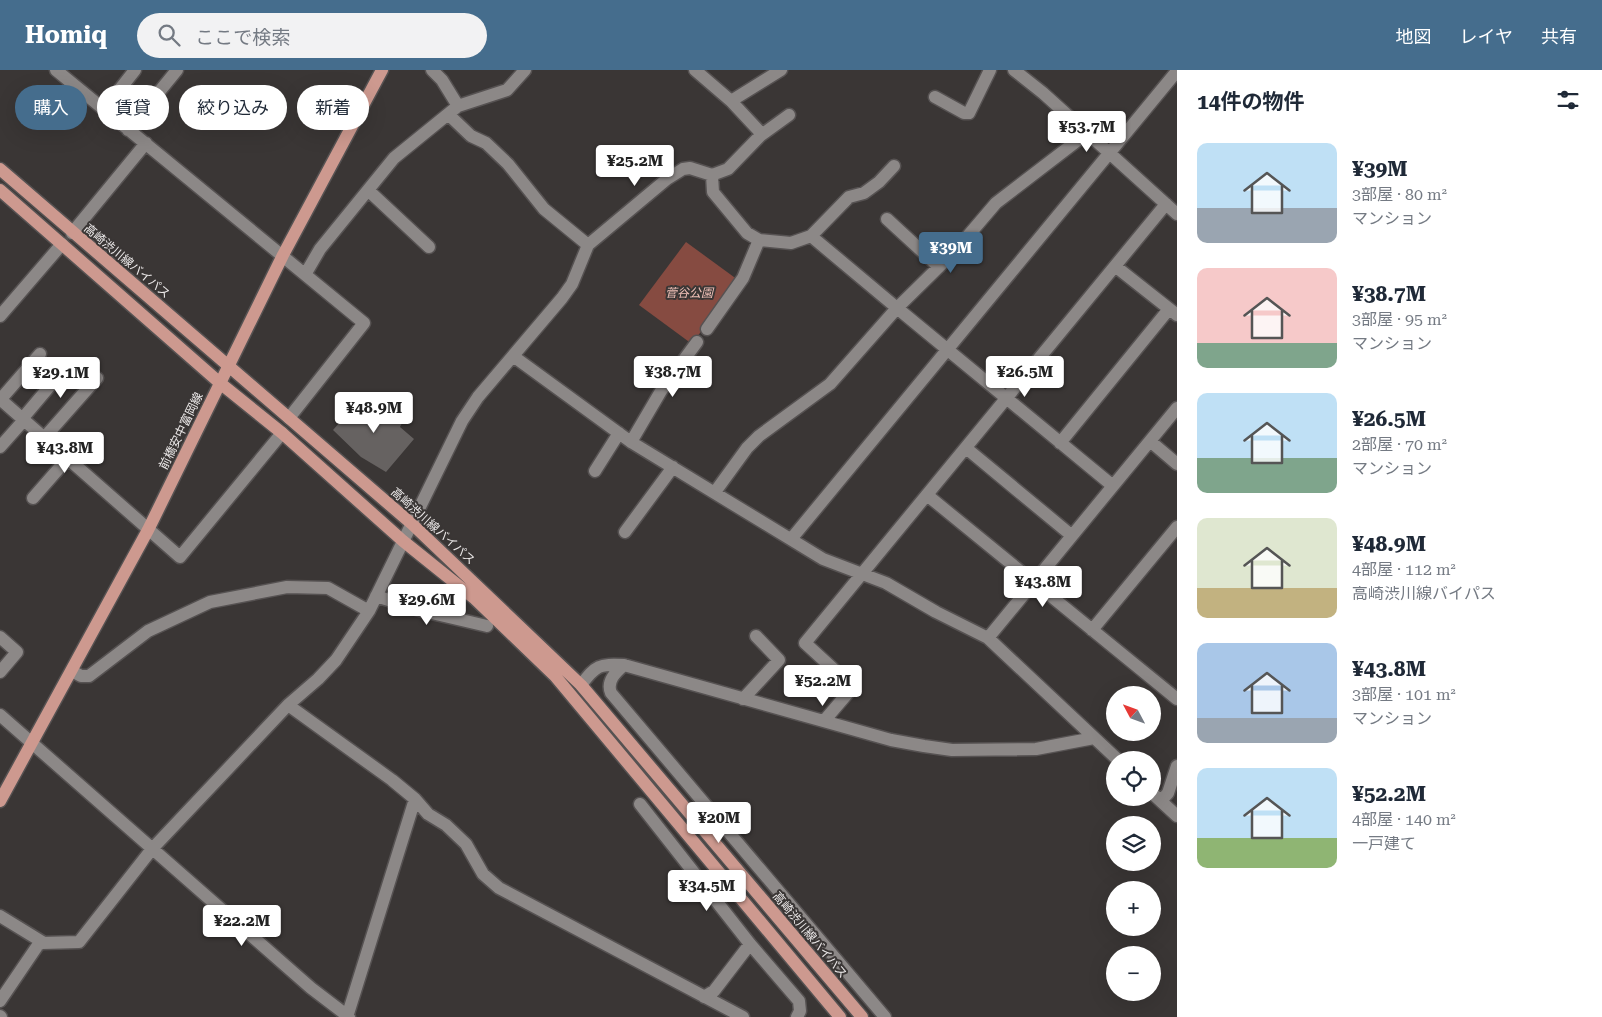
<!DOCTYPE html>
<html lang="ja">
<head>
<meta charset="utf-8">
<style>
	body { margin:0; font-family:"Roboto Serif","Noto Sans JP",serif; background:#f2f2f3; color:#1f2937; height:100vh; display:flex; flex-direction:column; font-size:19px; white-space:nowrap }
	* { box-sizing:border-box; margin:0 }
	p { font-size:16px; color:#747a83 }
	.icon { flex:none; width:28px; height:28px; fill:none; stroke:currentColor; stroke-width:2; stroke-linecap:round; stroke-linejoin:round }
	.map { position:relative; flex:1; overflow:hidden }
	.panel { display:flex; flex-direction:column; background:#fff; width:425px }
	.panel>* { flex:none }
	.hud { position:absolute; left:15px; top:15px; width:475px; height:45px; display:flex; gap:10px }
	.needle { width:32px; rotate:311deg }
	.buttons { position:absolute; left:1106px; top:616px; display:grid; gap:10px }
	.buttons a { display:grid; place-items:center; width:55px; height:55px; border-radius:50%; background:#fff; box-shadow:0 5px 20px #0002; font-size:25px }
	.price { position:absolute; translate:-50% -42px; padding:0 11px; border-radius:5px; background:#fff; color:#222; font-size:16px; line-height:32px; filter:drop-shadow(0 1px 2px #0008) }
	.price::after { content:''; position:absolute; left:50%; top:30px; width:15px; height:11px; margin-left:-8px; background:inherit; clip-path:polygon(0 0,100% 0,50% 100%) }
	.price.on { background:#456d8d; color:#fff }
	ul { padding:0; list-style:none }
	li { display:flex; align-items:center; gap:15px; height:125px; padding:0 20px }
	li span { display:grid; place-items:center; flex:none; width:140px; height:100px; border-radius:10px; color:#555 }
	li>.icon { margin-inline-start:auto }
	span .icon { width:60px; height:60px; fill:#fffc; stroke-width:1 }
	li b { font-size:21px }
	h2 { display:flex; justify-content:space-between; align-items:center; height:60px; padding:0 20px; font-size:21px }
	.pill { padding:0 18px; border-radius:22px; background:#fff; box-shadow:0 5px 20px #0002; font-size:18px; line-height:45px }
	.pill.on { background:#456d8d; color:#fff }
	header { display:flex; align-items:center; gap:30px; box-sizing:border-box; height:70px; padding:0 25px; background:#456d8d; color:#fff }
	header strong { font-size:24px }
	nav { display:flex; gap:28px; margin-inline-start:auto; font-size:18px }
	.search { width:350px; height:45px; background:#f2f2f3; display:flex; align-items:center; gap:12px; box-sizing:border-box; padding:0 18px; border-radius:28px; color:#747a83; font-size:19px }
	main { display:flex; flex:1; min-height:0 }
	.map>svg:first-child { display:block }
</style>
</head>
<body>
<header>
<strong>Homiq</strong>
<div class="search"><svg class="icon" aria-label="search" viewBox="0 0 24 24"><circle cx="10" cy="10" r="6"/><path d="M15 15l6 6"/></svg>ここで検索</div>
<nav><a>地図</a><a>レイヤ</a><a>共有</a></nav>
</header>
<main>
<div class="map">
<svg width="1177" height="947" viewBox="0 0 1177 947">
	<rect width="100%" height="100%" fill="#3a3635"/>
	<path fill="#864b41" d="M686,172L738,210L692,274L639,235Z"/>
	<path fill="#666261" d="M363,326L378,339L382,335L402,353L400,357L414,369L386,402L361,387L333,360Z"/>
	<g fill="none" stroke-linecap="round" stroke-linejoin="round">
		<g stroke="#565252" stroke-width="15">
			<path id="minor" d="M56,0L364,253L289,348
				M432,0L442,10L458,36
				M695,0L731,31L759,61L760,66L728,99L712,105
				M1014,0L1043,23L1177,144
				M935,27L964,43H969L990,0
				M731,31L781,0
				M105,38L135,0
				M449,45L471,66L486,73L508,94L544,139L588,175
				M128,60L177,0
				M760,66L789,45
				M369,121L429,177
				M887,149L939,197
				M72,163L146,73
				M811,166L897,238L955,181L996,133L1086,64
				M1115,196L1177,245
				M306,203L320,179L394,88L458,36L507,20L525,0
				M0,246L62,174
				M707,259L743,208L759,170
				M513,286L631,372L823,489L886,513L936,542L988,568L1118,690
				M0,329L180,487L282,363
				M0,330L40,284
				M22,349L60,304
				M44,368L97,308
				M1150,371L1177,394
				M631,372L661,321L697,272
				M1060,373L1169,239
				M0,377L24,350
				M966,378L1071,465
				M595,401L619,363
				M715,422L747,378L759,366L830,314L897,238L1113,416
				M927,425L1177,629
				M33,428L68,388
				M625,462L673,397
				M792,468L1177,1
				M376,526L423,541L487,556
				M1092,560L1177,457
				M0,567L17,582L0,602
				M988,568L1177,338
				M624,595C616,602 606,611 611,623L885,947
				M72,601L81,606H89L148,561L210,532L287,517L328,518L369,541
				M581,615C596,595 599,594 624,595L891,670L924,676L952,680L1036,679L1094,668
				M743,629L779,590L756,566
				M288,635L392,710L415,729L428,744L446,755L466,774L483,804L499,818L743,947
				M0,645L311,918L349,947
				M824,651L853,617L805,573L1166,134
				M1152,723L1177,746
				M1161,731L1168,723L1177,696
				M640,734L750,874L799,931L800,941L797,947
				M0,846L44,873
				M704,927L714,921L750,874
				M0,931L38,875L42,873L79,872L152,779L288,635L318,609L336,590L369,541L462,351L478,327L562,228L572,214L588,175L667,109L683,99L690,98L712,105L713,122L747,163L759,170L791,173L811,166L849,127L864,123L879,112L894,96
				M0,946L1,947
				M347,947L415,729"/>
		</g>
		<g stroke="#565252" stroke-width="15">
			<path id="major" d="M0,99L412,454L581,615L862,947
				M0,120L220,313L282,363L403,471L474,528L555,606L840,947
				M0,731L148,460L283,185L382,0"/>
		</g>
		<use href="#minor" stroke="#8c8887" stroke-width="12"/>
		<use href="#major" stroke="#cd998f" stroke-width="12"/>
	</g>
	<g text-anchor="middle" stroke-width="4" stroke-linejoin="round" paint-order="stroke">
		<g font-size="12" fill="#edeaea" stroke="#3a3635">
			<text transform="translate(127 191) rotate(40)" y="4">高崎渋川線バイパス</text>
			<text transform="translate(181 361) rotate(-64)" y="4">前橋安中富岡線</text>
			<text transform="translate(433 456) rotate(42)" y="4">高崎渋川線バイパス</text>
			<text transform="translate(810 865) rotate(50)" y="4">高崎渋川線バイパス</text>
		</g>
		<g font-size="12" font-style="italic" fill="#f1c1b8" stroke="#3a3635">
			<text x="689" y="227">菅谷公園</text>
		</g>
	</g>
</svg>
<div class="buttons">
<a><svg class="needle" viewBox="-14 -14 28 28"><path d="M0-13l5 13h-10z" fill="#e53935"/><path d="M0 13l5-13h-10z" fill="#747a83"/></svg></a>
<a><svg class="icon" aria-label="locate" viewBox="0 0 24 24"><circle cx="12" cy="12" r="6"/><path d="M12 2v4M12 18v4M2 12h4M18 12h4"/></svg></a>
<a><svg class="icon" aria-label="layers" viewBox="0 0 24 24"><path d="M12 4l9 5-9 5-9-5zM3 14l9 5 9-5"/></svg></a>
<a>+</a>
<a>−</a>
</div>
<b class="price" style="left:1087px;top:83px">¥53.7M</b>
<b class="price" style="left:635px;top:117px">¥25.2M</b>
<b class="price on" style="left:951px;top:204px">¥39M</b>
<b class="price" style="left:673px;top:328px">¥38.7M</b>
<b class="price" style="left:1025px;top:328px">¥26.5M</b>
<b class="price" style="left:61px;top:329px">¥29.1M</b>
<b class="price" style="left:374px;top:364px">¥48.9M</b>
<b class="price" style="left:65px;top:404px">¥43.8M</b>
<b class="price" style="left:1043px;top:538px">¥43.8M</b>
<b class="price" style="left:427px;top:556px">¥29.6M</b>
<b class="price" style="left:823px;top:637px">¥52.2M</b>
<b class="price" style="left:719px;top:774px">¥20M</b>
<b class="price" style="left:707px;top:842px">¥34.5M</b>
<b class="price" style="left:242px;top:877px">¥22.2M</b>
<div class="hud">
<a class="pill on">購入</a>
<a class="pill">賃貸</a>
<a class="pill">絞り込み</a>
<a class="pill">新着</a>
</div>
</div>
<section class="panel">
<h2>14件の物件<svg class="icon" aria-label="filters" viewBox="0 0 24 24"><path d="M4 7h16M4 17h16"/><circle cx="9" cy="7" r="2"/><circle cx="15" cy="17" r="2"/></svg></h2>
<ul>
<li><span style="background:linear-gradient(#bfe0f5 65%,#9aa5b1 0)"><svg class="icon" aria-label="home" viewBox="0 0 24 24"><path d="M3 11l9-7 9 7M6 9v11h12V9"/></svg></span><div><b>¥39M</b><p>3部屋 · 80 m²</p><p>マンション</p></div></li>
<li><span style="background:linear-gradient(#f6c9c9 75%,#7fa58c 0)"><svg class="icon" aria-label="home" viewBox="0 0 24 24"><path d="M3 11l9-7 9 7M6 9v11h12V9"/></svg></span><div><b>¥38.7M</b><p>3部屋 · 95 m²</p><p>マンション</p></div></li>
<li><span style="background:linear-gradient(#bfe0f5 65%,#7fa58c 0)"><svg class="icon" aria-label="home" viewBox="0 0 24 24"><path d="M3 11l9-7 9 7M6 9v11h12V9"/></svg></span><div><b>¥26.5M</b><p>2部屋 · 70 m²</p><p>マンション</p></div></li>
<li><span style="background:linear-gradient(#dfe7d0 70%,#c2b280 0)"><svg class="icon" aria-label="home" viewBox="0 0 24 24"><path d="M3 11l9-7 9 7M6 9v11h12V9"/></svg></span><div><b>¥48.9M</b><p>4部屋 · 112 m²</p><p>高崎渋川線バイパス</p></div></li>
<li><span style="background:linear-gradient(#a9c7e8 75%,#9aa5b1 0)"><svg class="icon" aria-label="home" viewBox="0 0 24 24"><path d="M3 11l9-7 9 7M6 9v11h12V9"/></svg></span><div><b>¥43.8M</b><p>3部屋 · 101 m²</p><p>マンション</p></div></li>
<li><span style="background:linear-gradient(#bfe0f5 70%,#8fb573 0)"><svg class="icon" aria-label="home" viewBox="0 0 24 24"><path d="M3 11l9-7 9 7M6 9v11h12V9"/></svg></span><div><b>¥52.2M</b><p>4部屋 · 140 m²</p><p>一戸建て</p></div></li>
</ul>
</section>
</main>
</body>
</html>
